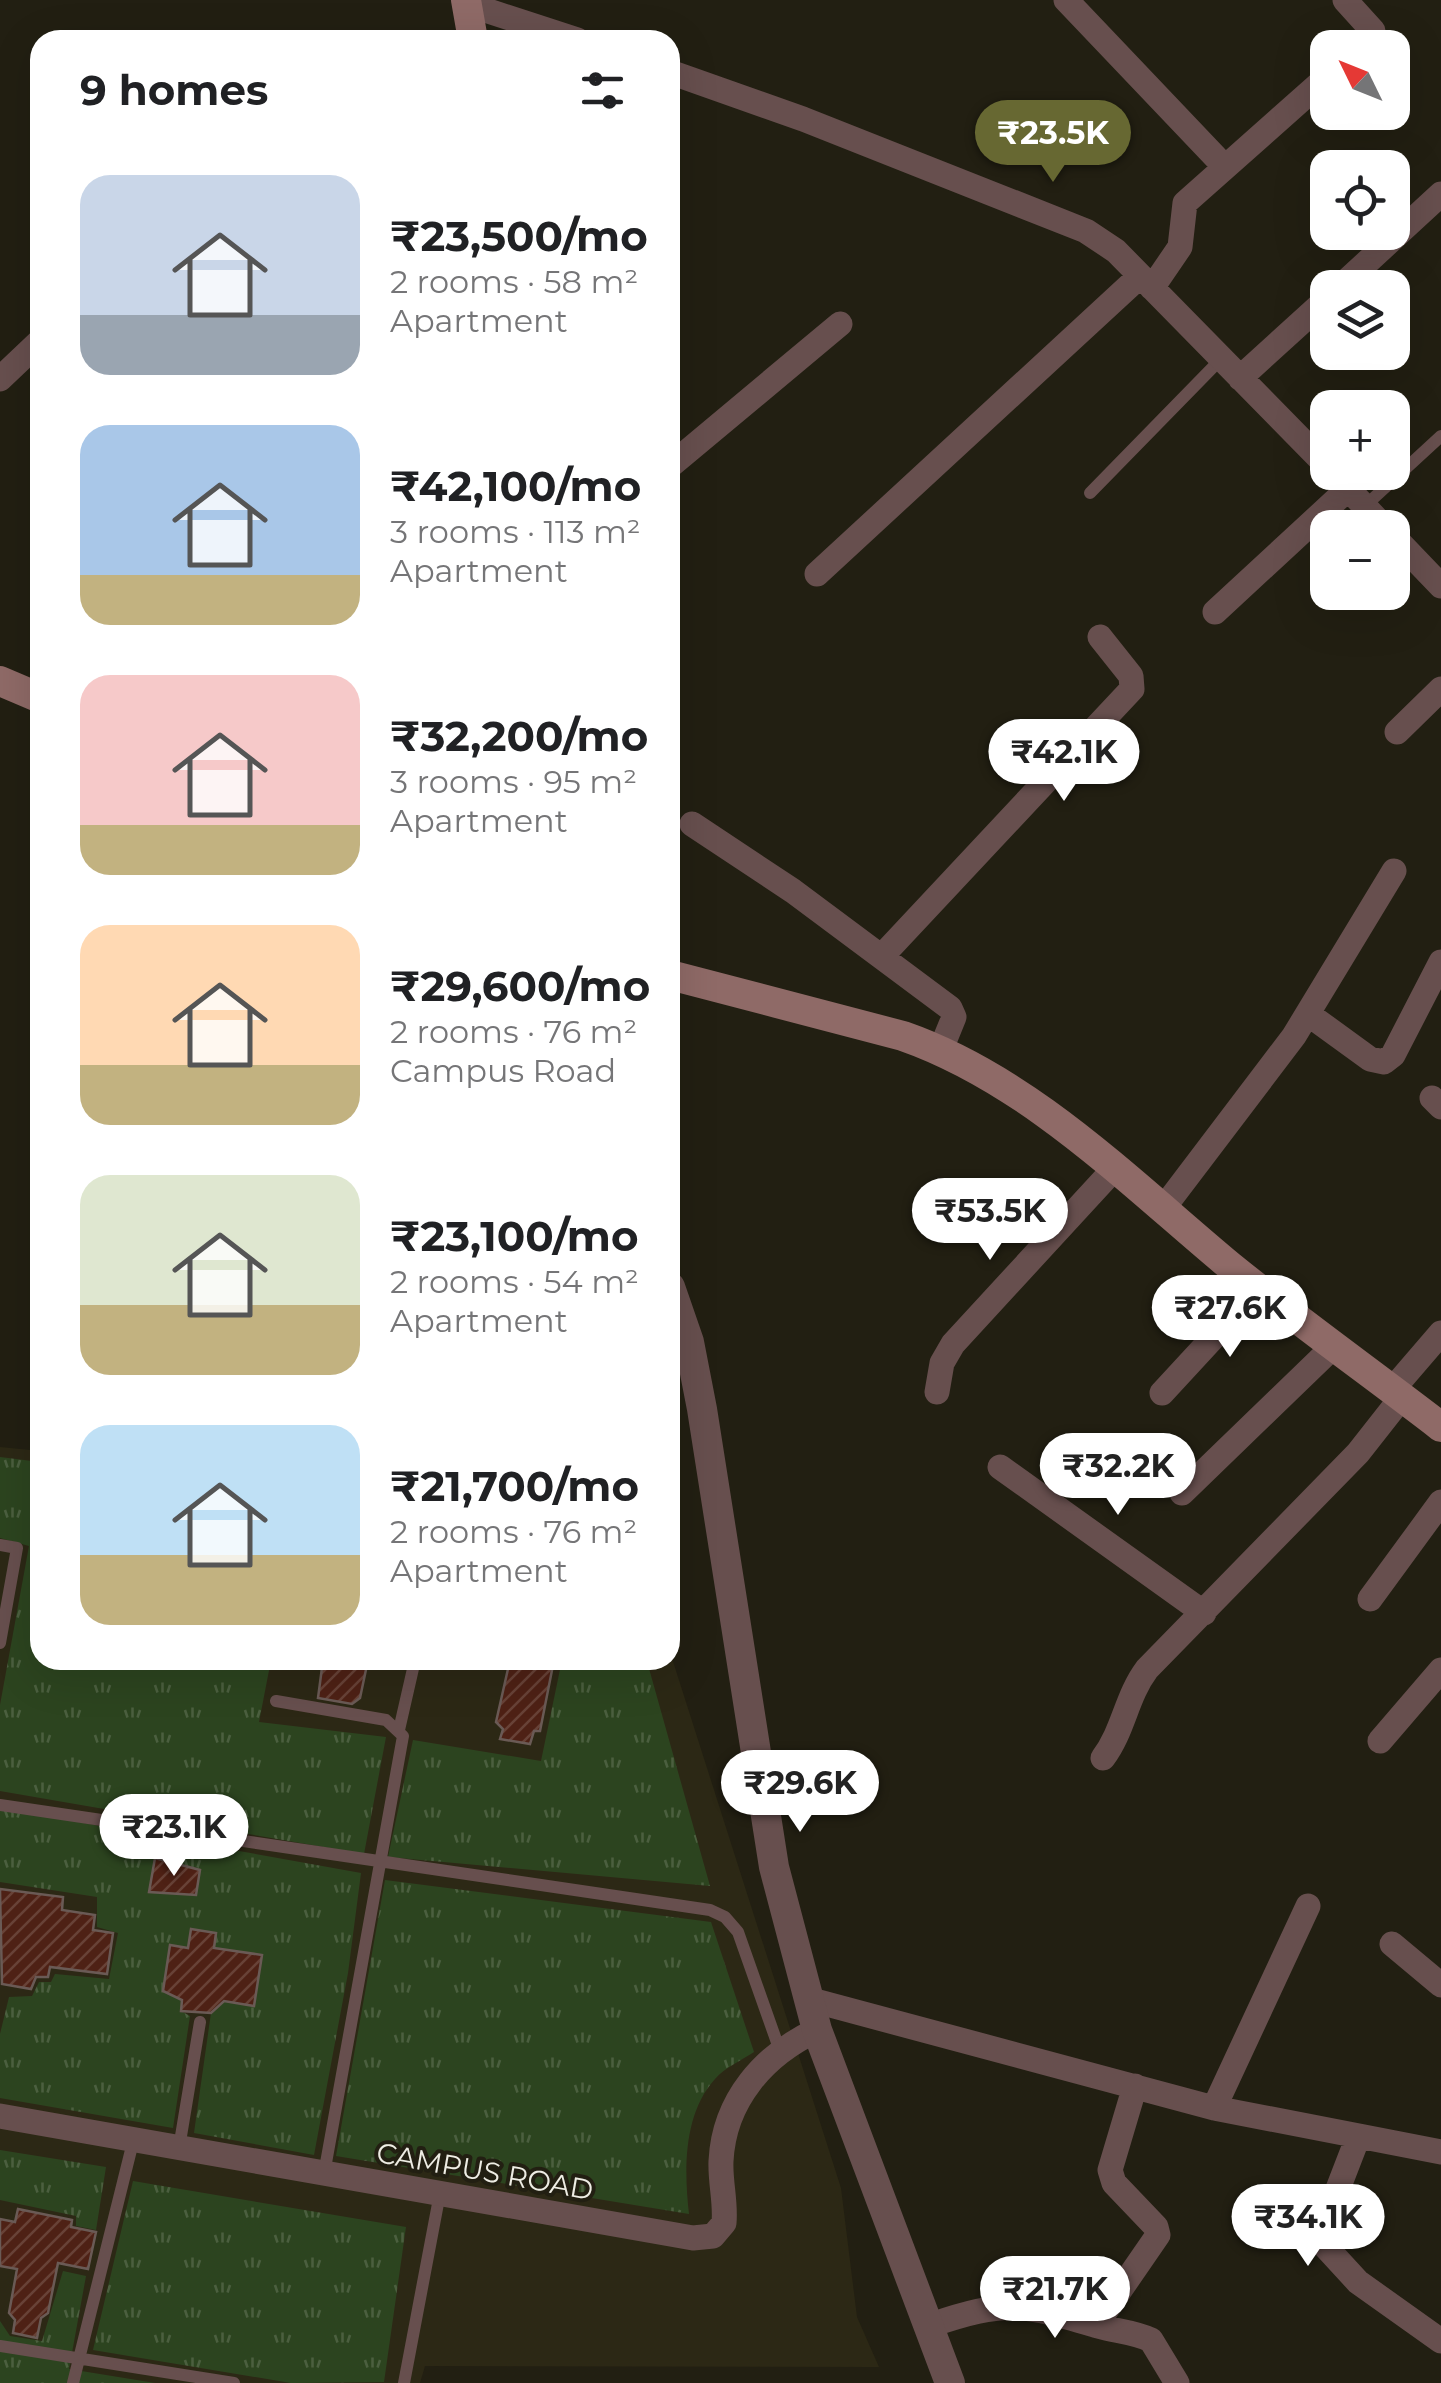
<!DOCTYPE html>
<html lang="en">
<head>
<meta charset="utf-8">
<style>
	body { margin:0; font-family:Montserrat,sans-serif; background:#f6f6f6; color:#202124; height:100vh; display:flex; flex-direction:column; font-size:38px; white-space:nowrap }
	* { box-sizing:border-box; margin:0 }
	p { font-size:32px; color:#757577 }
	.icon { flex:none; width:55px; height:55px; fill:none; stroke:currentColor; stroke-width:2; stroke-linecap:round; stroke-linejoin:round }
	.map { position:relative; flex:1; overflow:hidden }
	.side { position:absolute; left:30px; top:30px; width:650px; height:1640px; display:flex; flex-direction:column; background:#fff; border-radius:30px; box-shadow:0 10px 40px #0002 }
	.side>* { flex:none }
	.needle { width:65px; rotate:313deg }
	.controls { position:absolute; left:1310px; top:30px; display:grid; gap:20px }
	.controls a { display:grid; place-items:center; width:100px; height:100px; border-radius:20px; background:#fff; box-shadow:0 10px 40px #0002; font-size:50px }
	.price { position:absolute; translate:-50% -85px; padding:0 22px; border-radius:35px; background:#fff; color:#222; font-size:32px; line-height:65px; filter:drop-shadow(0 2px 5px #0008) }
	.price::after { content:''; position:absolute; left:50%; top:60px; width:30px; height:22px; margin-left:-15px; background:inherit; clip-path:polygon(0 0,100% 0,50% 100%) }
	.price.selected { background:#676832; color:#fff }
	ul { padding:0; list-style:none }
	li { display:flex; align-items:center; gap:30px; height:250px; padding:0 50px }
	li span { display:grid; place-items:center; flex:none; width:280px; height:200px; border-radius:30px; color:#555 }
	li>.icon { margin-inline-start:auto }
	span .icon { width:120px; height:120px; fill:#fffc; stroke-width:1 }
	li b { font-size:42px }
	h2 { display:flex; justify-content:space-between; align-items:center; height:120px; padding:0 50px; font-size:42px }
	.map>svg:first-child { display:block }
</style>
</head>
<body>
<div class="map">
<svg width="1441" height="2383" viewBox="0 0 1441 2383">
	<defs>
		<pattern id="grass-tufts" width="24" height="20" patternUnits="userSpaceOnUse" patternTransform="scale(2.5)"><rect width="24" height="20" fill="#2c441f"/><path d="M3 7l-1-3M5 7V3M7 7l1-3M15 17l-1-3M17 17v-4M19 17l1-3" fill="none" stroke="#4b5f3f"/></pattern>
		<pattern id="building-hatch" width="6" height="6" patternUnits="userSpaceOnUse" patternTransform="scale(2.5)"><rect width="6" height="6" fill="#4e2115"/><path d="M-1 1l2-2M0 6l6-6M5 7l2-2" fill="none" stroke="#684237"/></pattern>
	</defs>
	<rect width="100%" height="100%" fill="#221f12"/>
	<path fill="#2c2815" d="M0,1447L40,1451V1660H670V1652L841,2188L857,2317L879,2367L425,2366L420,2383H0Z"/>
	<path fill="url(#grass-tufts)" d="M0,1457L40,1462V1660H271L259,1722L386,1737L364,1854L0,1791V1705L29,1546L0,1538Z
		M562,1660H640L648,1665L710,1886L388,1857L413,1740L541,1761Z
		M0,1808L361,1873L348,1973L314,2155L194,2133L211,2013L224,2001L254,2005L214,1948L215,1933L192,1929L188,1947L170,1945L163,1991L181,2000V2011L190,2016L173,2128L0,2098V2034L9,1997L32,1996L39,1982H51L55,1974L109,1979L118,1933L97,1927V1897L0,1882Z
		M385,1880L711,1922L754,2052C742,2060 724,2068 715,2079C683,2114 684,2171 689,2214L336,2156Z
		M0,2150L106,2167L96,2230L76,2226V2216L0,2200Z
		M133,2181L406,2227L384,2382L291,2383L93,2350Z
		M63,2271L86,2276L69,2369L155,2383H0V2321L10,2336L42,2341Z"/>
	<path fill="url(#building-hatch)" stroke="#6a5a55" stroke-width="2.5" d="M323,1660H368L360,1698L352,1704L318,1698Z
		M510,1660H554L540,1731H534L530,1744L500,1739L503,1729L496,1722Z
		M155,1858L200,1870L196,1895L149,1892Z
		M0,1889L63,1897L62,1910L95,1915L93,1930L113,1933L107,1974L50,1967L48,1977H36L31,1989L2,1984Z
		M191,1929L216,1933L214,1948L262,1955L254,2006L224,2001L211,2013L181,2011L182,2000L163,1991L170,1945L188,1948Z
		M18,2209L72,2220L71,2227L96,2232L88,2269L58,2263L48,2313L41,2318L37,2338L13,2333L15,2320L9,2313L17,2269L0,2266V2219L15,2222Z"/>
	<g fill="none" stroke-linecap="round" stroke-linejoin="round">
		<path stroke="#674f4e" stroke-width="12" d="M1090,493L1220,360
			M1365,506L1441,436
			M0,1545L17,1548L0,1643
			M276,1701L386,1720L403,1736L324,2174
			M399,1730L415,1660
			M0,1805L710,1910L725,1917L738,1932L780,2051
			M179,2148L200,2022
			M0,2346L234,2383
			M73,2383L133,2142
			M404,2383L440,2193"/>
		<path stroke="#674f4e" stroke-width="25" d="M1066,0L1224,166
			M1345,0L1373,31L1361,48
			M467,4L577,40
			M670,72L803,119L1086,231L1116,251L1328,467
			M1152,288L1180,247L1185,203L1328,76
			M1339,288L1441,194
			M1240,378L1328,298
			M0,379L40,341
			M670,466L840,324
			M1337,477L1385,528
			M1392,535L1441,586
			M817,574L1140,276
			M1215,612L1348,489
			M1397,732L1441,689
			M692,824L793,891L950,1008L954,1017L941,1049
			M882,956L1132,689L1131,676L1100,637
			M1308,1014L1370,1059L1384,1062L1393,1055L1441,962
			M1432,1098L1441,1107
			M1162,1210L1294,1036L1394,871
			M1392,1390L1441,1333
			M937,1392L942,1363L953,1344L1114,1169
			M1162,1393L1258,1289
			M1000,1467L1204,1613
			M1182,1493L1334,1346
			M1370,1599L1441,1502
			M1380,1741L1441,1670
			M1103,1758C1124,1730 1126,1697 1147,1669L1358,1453L1402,1397
			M1392,1944L1441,1985
			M808,1999L1214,2108L1441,2152
			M1214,2108L1308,1906
			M0,2116L693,2238L713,2236L724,2223C726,2202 720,2182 721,2161C724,2100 764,2055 817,2030
			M1358,2137L1324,2225V2245L1358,2282L1441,2341
			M931,2325C1008,2299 1022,2304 1098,2326C1115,2331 1135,2332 1151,2340L1177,2383
			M1096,2325L1158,2235L1156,2227L1114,2183L1110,2170L1135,2086"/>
		<path stroke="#674f4e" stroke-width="30" d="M670,1287L689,1342L702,1409L774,1867L817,2030L950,2383"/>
		<path stroke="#8f6a67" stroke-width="30" d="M466,0L473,40
			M0,681L40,698
			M670,975L903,1036C1029,1080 1129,1182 1230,1266C1299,1322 1371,1373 1441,1427"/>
	</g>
	<g text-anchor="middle" stroke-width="8" stroke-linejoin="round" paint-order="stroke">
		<g font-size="28" fill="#eeede4" stroke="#221f12">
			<text transform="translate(485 2171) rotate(10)" y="10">CAMPUS ROAD</text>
		</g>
	</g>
</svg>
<div class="controls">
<a><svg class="needle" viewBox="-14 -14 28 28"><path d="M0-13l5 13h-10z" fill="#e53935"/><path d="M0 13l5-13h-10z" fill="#757577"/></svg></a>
<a><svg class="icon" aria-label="locate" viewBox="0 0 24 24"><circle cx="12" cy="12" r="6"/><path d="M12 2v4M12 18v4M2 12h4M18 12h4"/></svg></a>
<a><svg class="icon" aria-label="layers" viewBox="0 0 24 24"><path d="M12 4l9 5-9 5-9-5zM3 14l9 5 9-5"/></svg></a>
<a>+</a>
<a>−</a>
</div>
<b class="price selected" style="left:1053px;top:185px">₹23.5K</b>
<b class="price" style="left:1064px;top:804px">₹42.1K</b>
<b class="price" style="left:990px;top:1263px">₹53.5K</b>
<b class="price" style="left:1230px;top:1360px">₹27.6K</b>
<b class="price" style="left:1118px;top:1518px">₹32.2K</b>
<b class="price" style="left:800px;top:1835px">₹29.6K</b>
<b class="price" style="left:174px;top:1879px">₹23.1K</b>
<b class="price" style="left:1308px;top:2269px">₹34.1K</b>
<b class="price" style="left:1055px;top:2341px">₹21.7K</b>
<section class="side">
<h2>9 homes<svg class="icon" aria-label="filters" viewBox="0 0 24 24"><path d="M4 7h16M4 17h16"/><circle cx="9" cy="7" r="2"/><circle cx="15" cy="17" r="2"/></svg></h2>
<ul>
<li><span style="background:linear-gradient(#c9d6e8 70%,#9aa5b1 0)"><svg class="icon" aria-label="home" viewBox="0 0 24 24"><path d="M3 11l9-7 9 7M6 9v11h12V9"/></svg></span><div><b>₹23,500/mo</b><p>2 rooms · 58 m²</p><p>Apartment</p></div></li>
<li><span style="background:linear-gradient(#a9c7e8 75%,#c2b280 0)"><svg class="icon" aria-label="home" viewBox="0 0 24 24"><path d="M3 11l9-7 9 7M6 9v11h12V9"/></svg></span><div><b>₹42,100/mo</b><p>3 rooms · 113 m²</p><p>Apartment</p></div></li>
<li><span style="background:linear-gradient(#f6c9c9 75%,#c2b280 0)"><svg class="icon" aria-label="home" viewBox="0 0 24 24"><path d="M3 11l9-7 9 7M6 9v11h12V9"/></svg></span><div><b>₹32,200/mo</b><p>3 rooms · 95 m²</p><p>Apartment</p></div></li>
<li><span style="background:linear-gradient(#ffd9b3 70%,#c2b280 0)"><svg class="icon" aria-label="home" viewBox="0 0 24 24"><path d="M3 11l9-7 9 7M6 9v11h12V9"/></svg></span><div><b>₹29,600/mo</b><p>2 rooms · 76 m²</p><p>Campus Road</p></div></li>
<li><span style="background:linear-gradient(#dfe7d0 65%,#c2b280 0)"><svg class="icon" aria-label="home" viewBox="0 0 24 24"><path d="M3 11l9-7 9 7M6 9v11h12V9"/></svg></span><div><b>₹23,100/mo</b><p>2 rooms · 54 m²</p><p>Apartment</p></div></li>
<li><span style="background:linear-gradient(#bfe0f5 65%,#c2b280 0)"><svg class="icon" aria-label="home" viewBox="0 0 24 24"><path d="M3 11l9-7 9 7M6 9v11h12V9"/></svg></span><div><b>₹21,700/mo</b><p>2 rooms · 76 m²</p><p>Apartment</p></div></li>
</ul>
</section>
</div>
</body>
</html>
